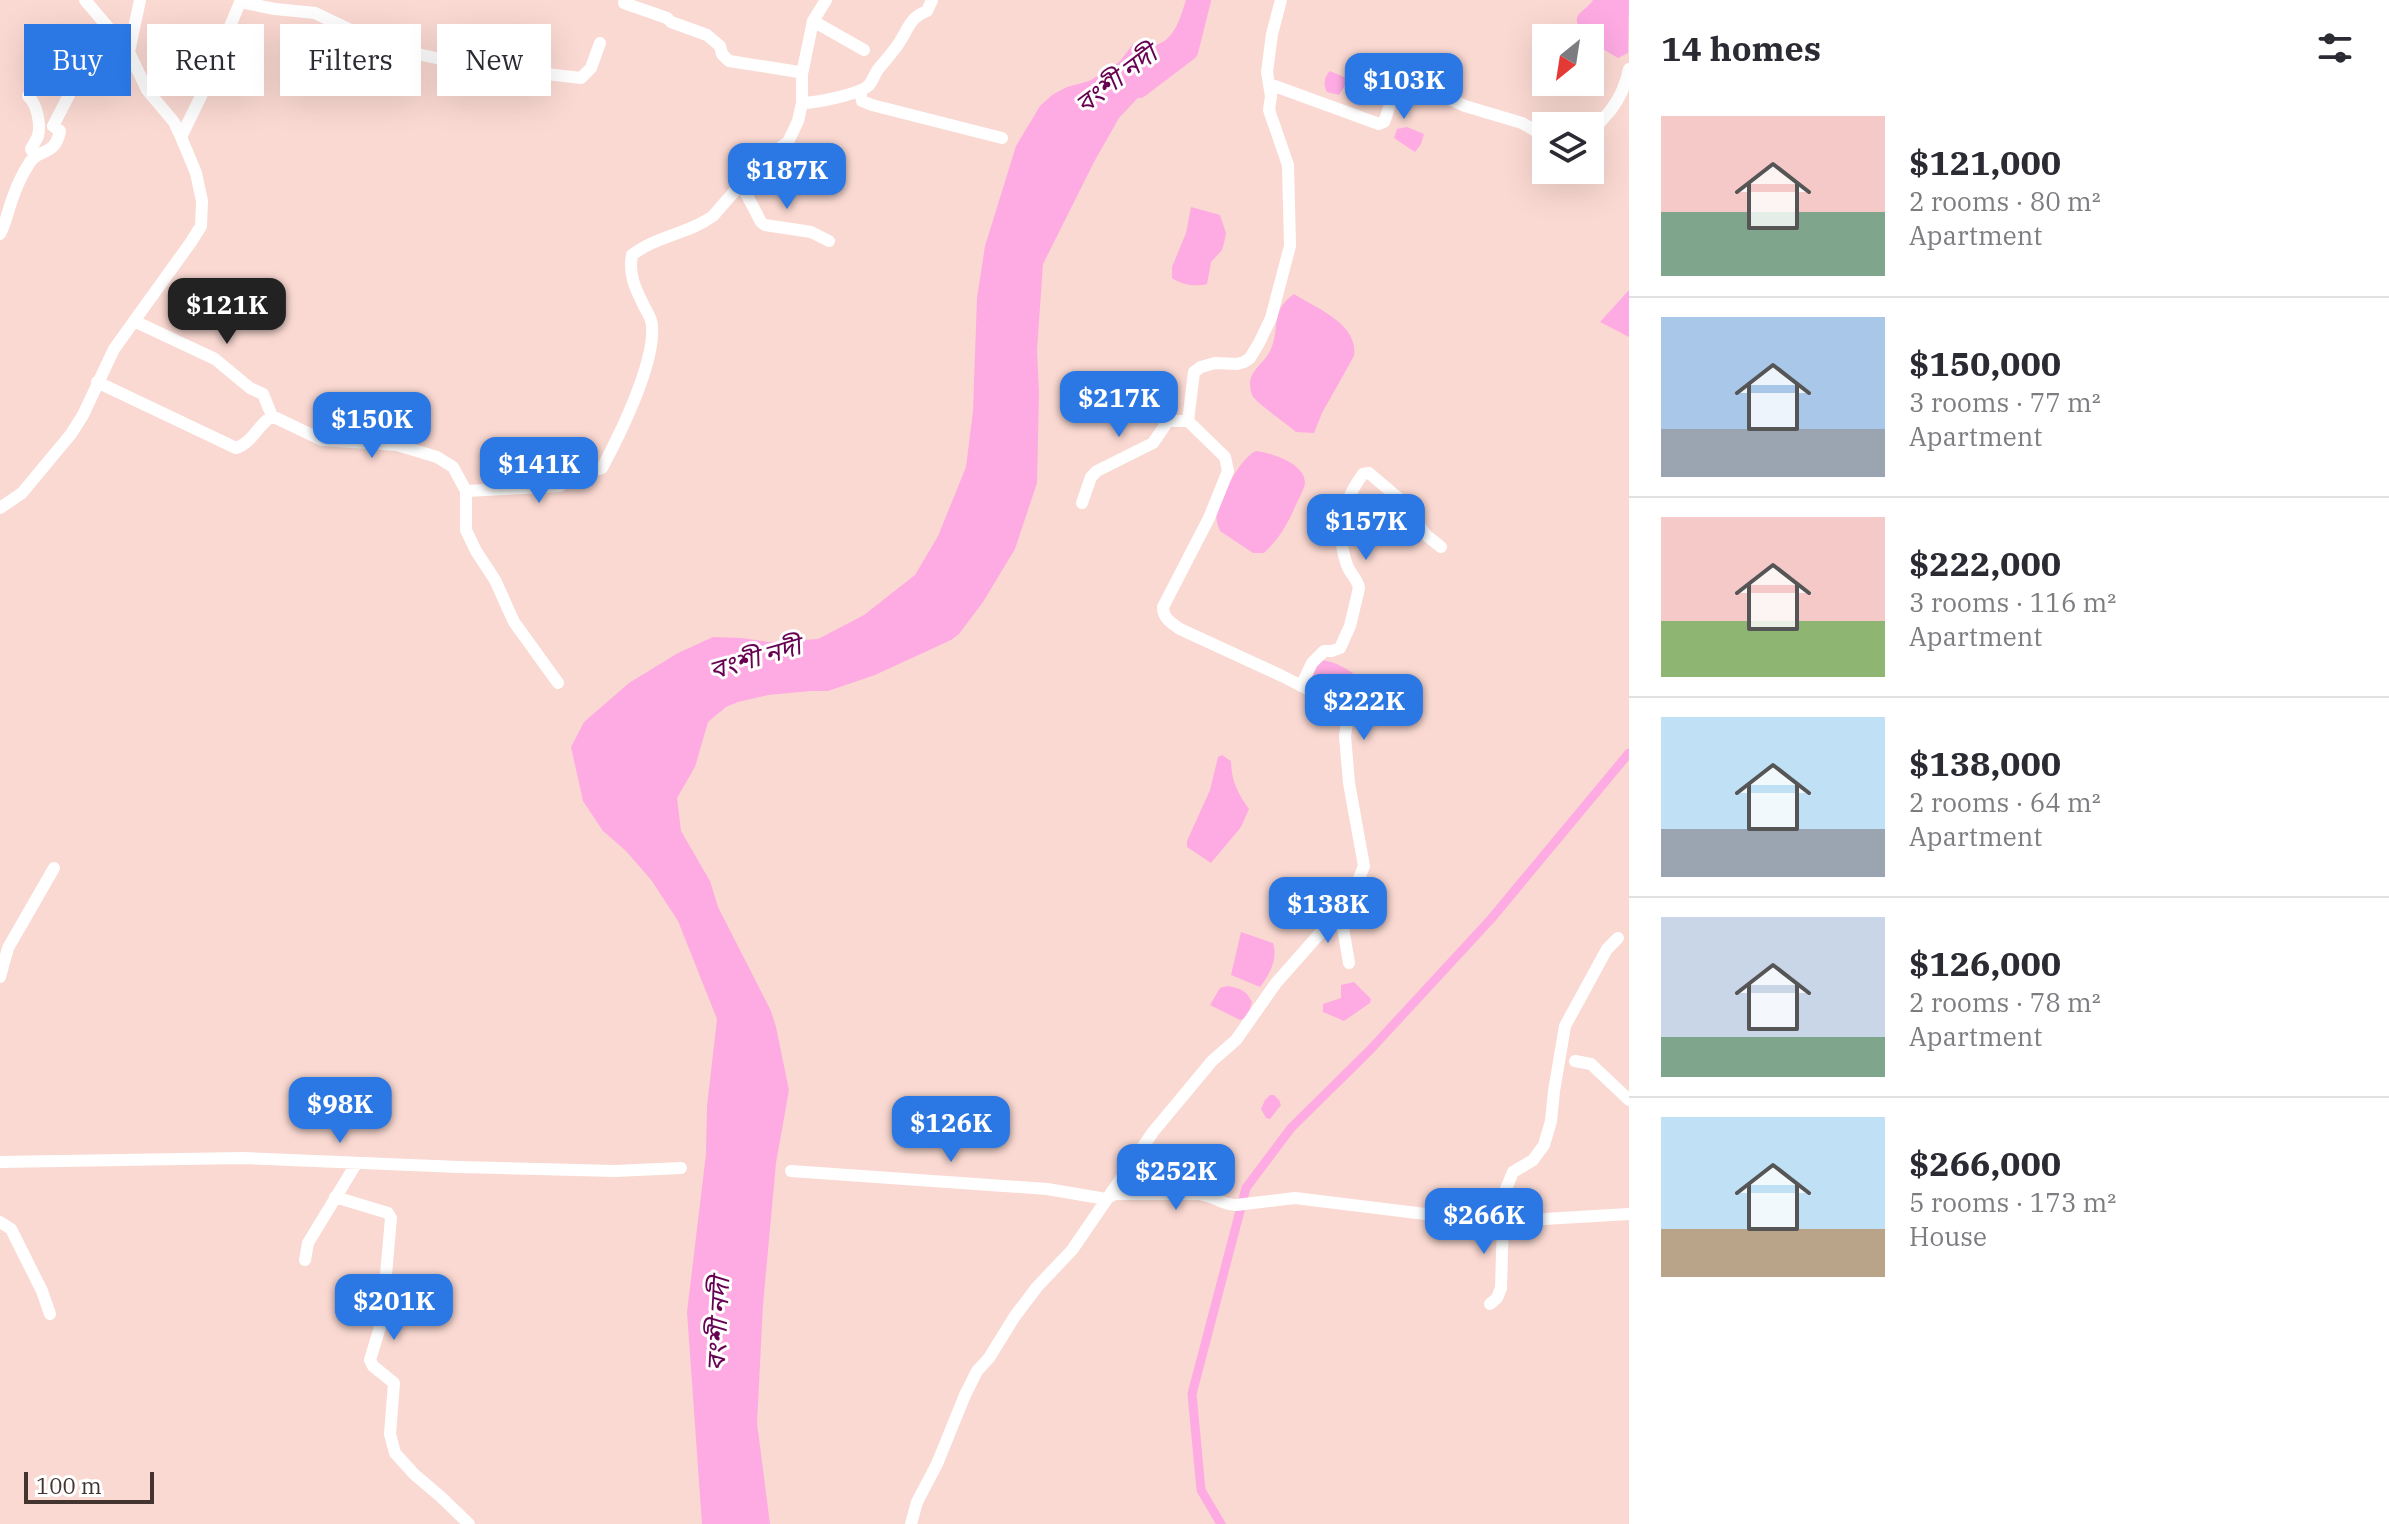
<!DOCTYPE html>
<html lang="en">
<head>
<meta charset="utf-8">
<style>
	body { margin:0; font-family:"IBM Plex Serif","Noto Sans Bengali",serif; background:#f2f2f3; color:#2b2b33; height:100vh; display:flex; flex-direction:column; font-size:30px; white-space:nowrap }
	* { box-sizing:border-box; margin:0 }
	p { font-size:26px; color:#7c7c81 }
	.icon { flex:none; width:44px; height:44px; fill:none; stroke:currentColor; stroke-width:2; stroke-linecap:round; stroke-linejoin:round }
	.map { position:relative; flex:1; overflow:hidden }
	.side { display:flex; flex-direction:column; background:#fff; width:760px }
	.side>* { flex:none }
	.top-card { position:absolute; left:24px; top:24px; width:760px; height:72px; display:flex; gap:16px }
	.needle { width:52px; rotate:210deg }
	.tools { position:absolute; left:1532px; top:24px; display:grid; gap:16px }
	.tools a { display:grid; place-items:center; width:72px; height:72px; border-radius:0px; background:#fff; box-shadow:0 8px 32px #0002; font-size:40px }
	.scale { position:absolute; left:24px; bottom:20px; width:130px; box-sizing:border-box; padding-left:8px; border:4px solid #443430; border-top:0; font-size:22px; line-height:28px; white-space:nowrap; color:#443430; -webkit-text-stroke:6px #fff; paint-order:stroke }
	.price { position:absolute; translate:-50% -68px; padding:0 18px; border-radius:16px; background:#2b77e3; color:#fff; font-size:26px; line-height:52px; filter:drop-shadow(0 2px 4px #0008) }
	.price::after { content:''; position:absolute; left:50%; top:48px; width:24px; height:18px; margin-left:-12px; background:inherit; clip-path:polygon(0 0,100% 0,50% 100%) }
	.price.selected { background:#222; color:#fff }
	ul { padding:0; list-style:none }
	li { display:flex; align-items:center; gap:24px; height:200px; padding:0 32px }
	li+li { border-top:2px solid #e1e1e2 }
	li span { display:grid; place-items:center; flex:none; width:224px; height:160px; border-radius:0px; color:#555 }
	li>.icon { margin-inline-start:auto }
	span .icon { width:96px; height:96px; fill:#fffc; stroke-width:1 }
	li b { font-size:34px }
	h2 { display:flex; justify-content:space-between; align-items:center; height:96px; padding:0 32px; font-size:34px }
	.pill { padding:0 28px; border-radius:0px; background:#fff; box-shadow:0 8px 32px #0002; font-size:28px; line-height:72px }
	.pill.selected { background:#2b77e3; color:#fff }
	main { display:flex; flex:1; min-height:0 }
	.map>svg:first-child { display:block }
</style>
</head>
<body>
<main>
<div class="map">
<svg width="1629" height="1524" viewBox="0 0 1629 1524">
	<rect width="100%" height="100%" fill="#fad9d2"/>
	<path fill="#feabe3" d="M1186,0H1207L1196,36L1119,118L1094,162L1043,264L1037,350L1039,392L1037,483L1015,549L983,602L959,634L951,640L875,675L828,691H811L768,695L738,702L726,707L708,722L695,767L677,798L681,831L710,881L718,907L771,1011L776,1027L789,1090L776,1163L763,1305L757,1423L770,1524H702L687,1312L706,1154L707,1106L717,1019L678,921L652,881L626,851L603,831L583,801L571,747L584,722L629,683L678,653L713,637L742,638L769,642L818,639L864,615L915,575L938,536L966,467L973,411L977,298L985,246L1016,146L1040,106L1052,95L1067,87L1089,81L1115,65L1120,61L1133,44C1169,53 1177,29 1186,0Z
		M1593,0H1629L1628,53L1618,58C1607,52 1567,29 1579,14C1582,11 1590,5 1593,0Z
		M1330,71L1346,78L1347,82L1339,95L1327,92C1323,84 1324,77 1330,71Z
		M1407,127L1424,134L1421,144L1415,152L1394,138L1397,129Z
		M1191,207L1220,215L1226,233L1224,243L1222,250L1211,262L1207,284C1196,287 1182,285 1172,278V267L1186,233Z
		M1629,290V337L1600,322Z
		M1294,294C1316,308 1359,324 1354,356L1322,413L1314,433L1296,432C1287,424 1255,402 1252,395C1244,372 1262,367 1270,351C1281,329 1269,311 1294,294Z
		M1256,451C1271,453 1305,463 1305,483C1304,490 1298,500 1295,507C1287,525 1279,539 1264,553H1253L1220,531C1218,525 1215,518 1217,512C1222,495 1240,458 1256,451Z
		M1320,660C1335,661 1354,671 1363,683L1346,703L1309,685L1310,670Z
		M1222,755L1231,761C1231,780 1238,794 1249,809L1241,827L1211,863L1187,847V841L1210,790L1218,757Z
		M1241,932L1273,943C1278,959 1270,974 1260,987L1231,975Z
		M1354,982L1371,999L1370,1003L1344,1021L1323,1012V1004L1341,998V985Z
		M1227,986C1240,988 1246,990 1252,1002L1247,1017L1240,1020L1210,1005L1220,988Z
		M1270,1095H1274L1279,1100L1281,1105L1270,1119L1266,1118L1261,1109L1265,1100Z"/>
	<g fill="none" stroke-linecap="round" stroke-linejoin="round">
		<path stroke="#feabe3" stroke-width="9" d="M1221,1524L1201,1490L1192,1394L1246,1188L1291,1128L1370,1050L1491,919L1629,753"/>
		<path stroke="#feabe3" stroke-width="16" d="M1140,90L1190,52L1203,0"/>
		<path stroke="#fff" stroke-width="12" d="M240,2L275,9L315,13L365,37L408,52L469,65L581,78L591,68L600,43
			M813,21L864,50
			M129,52L140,0
			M802,74L813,21L826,0
			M1269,84L1379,124L1384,122C1390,107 1393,86 1408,80L1465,106L1522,123L1546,137
			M860,91L862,101L872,105L1002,138
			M28,96C37,104 41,124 38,136C36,141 33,145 31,149L35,156
			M802,103C816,103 861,94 869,85C873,80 875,73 879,68C886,60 893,52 899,43C909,28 909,18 927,11L932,0
			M181,137L201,96L241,0
			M1590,137C1596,126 1602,120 1610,111C1620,98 1626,84 1629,69
			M740,182L761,222L765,225L811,232L829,241
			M0,234C6,223 8,210 13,197C17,185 23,173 30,162C39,148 55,157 60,131L53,126L70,93L71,82L59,56L62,49L114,33
			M134,321L215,359L250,388L263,394L272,416
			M97,382L236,448C252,443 258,425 272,416L322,440L397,445L437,457L453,467L466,491V530L476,551L495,580L514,622L558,683
			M466,491L560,486L572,477L602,468C620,434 655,363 652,326C652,319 648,314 645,308C636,290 628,275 632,255C656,236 688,234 713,216L760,162L788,142L798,121L802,103V74L799,72L729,61L722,54L720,46L707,35L671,22L667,18L624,3
			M1082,503L1091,477L1097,471L1153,443L1168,421H1188
			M0,508L22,493L71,434L83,415L114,349L191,242L201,226L202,201L196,173L181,137L174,122L147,90L129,52L85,0
			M1301,686L1312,663L1324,651H1332L1340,648L1350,626L1359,588C1357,578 1350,574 1347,565C1335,532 1343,501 1363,474L1369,473L1402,501L1426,535L1441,547
			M1341,916L1349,963
			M0,977L8,948L54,868
			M1575,1061L1591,1064L1629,1100
			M0,1162L242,1158L459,1167L615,1171L681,1168
			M791,1171L1047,1189L1106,1199L1115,1194H1199C1212,1195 1222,1205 1236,1205L1295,1198L1474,1220H1527L1629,1214
			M335,1197L388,1213L391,1218L382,1320L370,1360L373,1366L394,1383L390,1434L395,1453L414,1474L441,1497L469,1524
			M1507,1220L1506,1189L1513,1172L1533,1160L1544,1145L1551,1121L1554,1091L1565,1026L1607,949L1618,938
			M0,1222L11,1229L42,1291L50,1314
			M305,1260L308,1243L356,1164
			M1490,1304L1497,1298L1501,1288L1503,1220
			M911,1524L917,1502L937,1464L965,1395L977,1371L989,1358L1015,1316L1037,1287L1072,1250L1153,1132L1212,1061L1236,1040L1276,983L1322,931L1346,912L1364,866L1349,783L1345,736L1349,710L1282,676L1180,629C1171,623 1163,618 1163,607L1209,518L1228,471L1225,457L1188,421L1194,372L1201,367L1215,363L1237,364L1244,362L1250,358L1259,343L1271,318L1290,246L1288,165L1269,110L1271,96L1267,72L1272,34L1281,0"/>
	</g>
	<g text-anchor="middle" stroke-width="6" stroke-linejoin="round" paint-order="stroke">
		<g font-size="26" font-style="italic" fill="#670252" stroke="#fff">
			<text transform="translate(1116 79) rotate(-37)" y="9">বংশী নদী</text>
			<text transform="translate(755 658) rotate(-16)" y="9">বংশী নদী</text>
			<text transform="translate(718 1324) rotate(-87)" y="9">বংশী নদী</text>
		</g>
	</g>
</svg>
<div class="tools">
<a><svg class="needle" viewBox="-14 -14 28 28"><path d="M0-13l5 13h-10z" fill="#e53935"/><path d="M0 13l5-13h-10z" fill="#7c7c81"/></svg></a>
<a><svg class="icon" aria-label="layers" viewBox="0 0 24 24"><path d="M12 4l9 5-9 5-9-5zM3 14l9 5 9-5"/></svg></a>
</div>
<div class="scale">100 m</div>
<b class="price" style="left:1404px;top:121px">$103K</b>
<b class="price" style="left:787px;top:211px">$187K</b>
<b class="price selected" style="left:227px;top:346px">$121K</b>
<b class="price" style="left:1119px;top:439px">$217K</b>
<b class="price" style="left:372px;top:460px">$150K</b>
<b class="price" style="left:539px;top:505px">$141K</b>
<b class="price" style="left:1366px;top:562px">$157K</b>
<b class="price" style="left:1364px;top:742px">$222K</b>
<b class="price" style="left:1328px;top:945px">$138K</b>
<b class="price" style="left:340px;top:1145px">$98K</b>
<b class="price" style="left:951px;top:1164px">$126K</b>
<b class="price" style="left:1176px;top:1212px">$252K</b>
<b class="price" style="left:1484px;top:1256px">$266K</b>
<b class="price" style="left:394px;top:1342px">$201K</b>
<div class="top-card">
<a class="pill selected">Buy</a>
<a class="pill">Rent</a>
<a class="pill">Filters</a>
<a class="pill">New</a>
</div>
</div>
<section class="side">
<h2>14 homes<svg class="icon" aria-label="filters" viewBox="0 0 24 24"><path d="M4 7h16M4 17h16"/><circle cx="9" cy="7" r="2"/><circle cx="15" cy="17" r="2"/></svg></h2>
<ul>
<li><span style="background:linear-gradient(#f6c9c9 60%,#7fa58c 0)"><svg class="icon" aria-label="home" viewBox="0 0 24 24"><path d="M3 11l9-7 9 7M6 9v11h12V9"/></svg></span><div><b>$121,000</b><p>2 rooms · 80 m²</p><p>Apartment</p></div></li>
<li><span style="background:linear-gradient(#a9c7e8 70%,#9aa5b1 0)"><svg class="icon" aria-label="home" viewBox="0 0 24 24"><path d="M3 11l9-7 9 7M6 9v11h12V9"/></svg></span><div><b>$150,000</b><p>3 rooms · 77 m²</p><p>Apartment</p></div></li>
<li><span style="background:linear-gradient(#f6c9c9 65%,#8fb573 0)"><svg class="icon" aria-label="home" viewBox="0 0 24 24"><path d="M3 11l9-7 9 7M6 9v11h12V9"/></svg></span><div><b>$222,000</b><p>3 rooms · 116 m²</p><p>Apartment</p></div></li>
<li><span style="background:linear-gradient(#bfe0f5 70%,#9aa5b1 0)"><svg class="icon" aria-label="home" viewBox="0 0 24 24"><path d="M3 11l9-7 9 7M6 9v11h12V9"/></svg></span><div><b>$138,000</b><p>2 rooms · 64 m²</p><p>Apartment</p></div></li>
<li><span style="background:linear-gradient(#c9d6e8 75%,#7fa58c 0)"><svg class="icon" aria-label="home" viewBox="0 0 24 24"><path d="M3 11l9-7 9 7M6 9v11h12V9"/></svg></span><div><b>$126,000</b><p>2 rooms · 78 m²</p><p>Apartment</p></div></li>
<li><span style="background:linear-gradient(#bfe0f5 70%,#b9a48a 0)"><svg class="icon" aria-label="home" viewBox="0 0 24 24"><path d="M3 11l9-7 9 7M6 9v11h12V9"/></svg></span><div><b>$266,000</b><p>5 rooms · 173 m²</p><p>House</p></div></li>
</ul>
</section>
</main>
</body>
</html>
